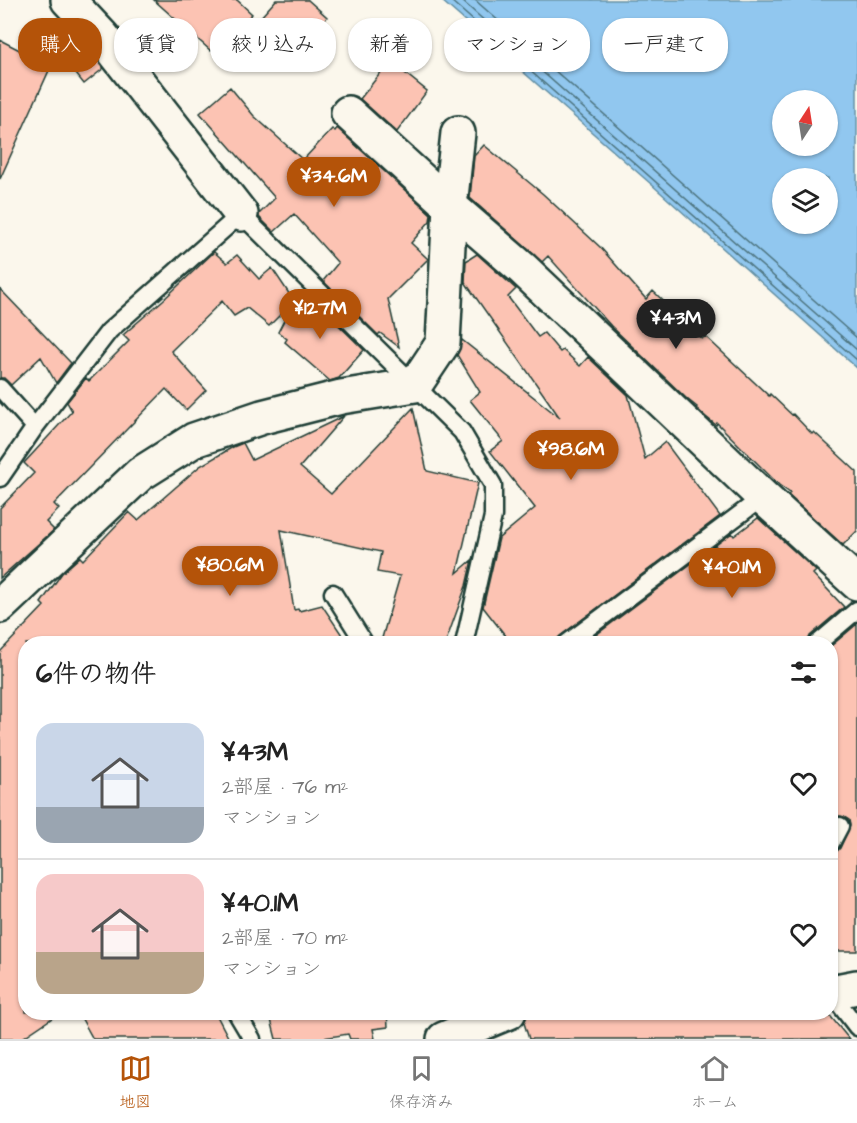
<!DOCTYPE html>
<html lang="ja">
<head>
<meta charset="utf-8">
<style>
	body { margin:0; font-family:"Architects Daughter","Klee One",sans-serif; background:#f2f2f2; color:#222; height:100vh; display:flex; flex-direction:column; font-size:22px; white-space:nowrap }
	* { box-sizing:border-box; margin:0 }
	p { font-size:20px; color:#767676 }
	.icon { flex:none; width:33px; height:33px; fill:none; stroke:currentColor; stroke-width:2; stroke-linecap:round; stroke-linejoin:round }
	.map { position:relative; flex:1; overflow:hidden }
	.sheet { position:absolute; left:18px; top:636px; width:820px; height:384px; display:flex; flex-direction:column; background:#fff; border-radius:24px; box-shadow:0 2px 4px #0004 }
	.sheet>* { flex:none }
	.hud { position:absolute; left:18px; top:18px; width:822px; height:54px; display:flex; gap:12px }
	.needle { width:39px; rotate:12deg }
	.buttons { position:absolute; left:772px; top:90px; display:grid; gap:12px }
	.buttons a { display:grid; place-items:center; width:66px; height:66px; border-radius:50%; background:#fff; box-shadow:0 2px 4px #0004; font-size:30px }
	.price { position:absolute; translate:-50% -51px; padding:0 14px; border-radius:21px; background:#b45309; color:#fff; font-size:20px; line-height:39px; filter:drop-shadow(0 2px 3px #0008) }
	.price::after { content:''; position:absolute; left:50%; top:36px; width:18px; height:14px; margin-left:-9px; background:inherit; clip-path:polygon(0 0,100% 0,50% 100%) }
	.price.current { background:#222; color:#fff }
	ul { padding:0; list-style:none }
	li { display:flex; align-items:center; gap:18px; height:150px; padding:0 18px }
	li+li { border-top:2px solid #e0e0e0 }
	li span { display:grid; place-items:center; flex:none; width:168px; height:120px; border-radius:18px; color:#555 }
	li>.icon { margin-inline-start:auto }
	span .icon { width:72px; height:72px; fill:#fffc; stroke-width:1 }
	li b { font-size:26px }
	h2 { display:flex; justify-content:space-between; align-items:center; height:72px; padding:0 18px; font-size:26px }
	.pill { padding:0 21px; border-radius:24px; background:#fff; box-shadow:0 2px 4px #0004; font-size:21px; line-height:54px }
	.pill.current { background:#b45309; color:#fff }
	.tab-bar { display:flex; justify-content:space-around; align-items:center; height:84px; border-top:2px solid #e0e0e0; background:#fff; font-size:16px; color:#767676 }
	.tab-bar a { display:grid; justify-items:center; gap:3px }
	.tab-bar .current { color:#b45309 }
	.map>svg:first-child { display:block }
</style>
</head>
<body>
<div class="map">
<svg width="857" height="1039" viewBox="0 0 857 1039">
	<rect width="100%" height="100%" fill="#fbf7ec"/>
	<filter id="ink" filterUnits="userSpaceOnUse"><feTurbulence type="fractalNoise" baseFrequency=".0167" numOctaves="2"/><feDisplacementMap in="SourceGraphic" scale="12" xChannelSelector="R" yChannelSelector="G"/><feConvolveMatrix kernelMatrix="1 2 1 2 8 2 1 2 1" color-interpolation-filters="sRGB"/></filter>
	<g filter="url(#ink)">
		<path fill="#91c7ef" stroke="#6390a4" stroke-width="1.5" fill-rule="evenodd" d="M441,0H857V368L651,184ZM783,100H828V146H783ZM783,178H828V224H783Z"/>
		<g fill="none" stroke-linecap="round" stroke-linejoin="round">
			<path stroke="#4d747f" stroke-width="1.5" d="M450,0L857,360
				M461,0L857,350
				M475,0L857,338"/>
		</g>
		<path fill="#fcc3b3" stroke="#1f3d34" stroke-width="1.5" d="M154,0H237L252,14L211,51Z
			M276,0H308L327,17L315,38L299,54L285,42L280,49L252,27Z
			M0,40L51,66L0,179Z
			M84,44L104,68L84,84L64,59Z
			M390,61L427,91L397,132L360,99Z
			M230,87L254,116L303,160L332,129L335,131L337,128L431,214L430,221L411,243L428,259L388,299L399,347L380,333L378,335L323,281L338,263L294,214L274,232L259,217V214L275,198L200,113Z
			M484,145L543,194L600,247L646,299L653,291L681,318L682,317L702,339L705,336L769,396L770,394L792,415L793,414L812,434L814,432L857,472V531L843,545L788,495L790,493L779,485L717,423L716,425L706,417L696,408L697,407L687,399L611,326L548,256L542,262L470,198L474,156Z
			M214,252L227,263L237,255L259,279L272,268L294,301L269,326L247,308L234,316L222,301L171,351L206,390L186,410L166,389L54,504L59,509L46,522L54,530L0,578V508L34,473L24,463L72,411L67,402L86,378L89,381L129,341L123,335L163,300Z
			M477,254L516,289L508,297L538,337L544,333L560,352L563,350L580,366L588,357L628,395L645,459L665,442L720,516L560,636L557,639L556,644H512L483,607L499,538L535,508L490,451L503,441L470,400L480,392L457,355L462,340L560,418L465,282L466,261Z
			M0,289L71,363L56,383L41,357L11,385L4,378H0Z
			M310,297L364,350L339,378L330,381L285,342L287,339L278,332L294,301L299,309Z
			M413,408L427,471L478,483L457,573L472,560L466,586L445,644H399L382,638L400,576L377,572L381,552L281,530L294,610L298,609L299,611L322,605L348,644H26V1012H61L21,1039H0V652L44,606L41,603L62,573L80,557L83,560L129,512L138,520L200,466L233,447L243,443L252,460L344,416L300,467L331,494Z
			M758,518L816,571L813,574L844,607L810,636L807,644H584L732,533L734,536Z
			M857,624V951H831V853L836,852L840,848L850,826L849,820L844,817L840,816L835,817L831,821V646Z
			M78,1012H215L229,1039H93Z
			M269,1012H387L388,1027L373,1029L375,1039H350L348,1034L317,1039H276Z
			M527,1012H827L849,1039H529L524,1023Z"/>
		<g fill="none" stroke-linecap="round" stroke-linejoin="round">
			<g stroke="#1f3d34" stroke-width="21">
				<path id="service" d="M0,388L35,427
					M0,478L35,427L109,331L241,214L462,432L493,485V516L464,644
					M333,593L365,644
					M566,644L763,497
					M817,644L857,610
					M831,843L840,826
					M831,993L857,1027
					M236,1012L252,1039"/>
			</g>
			<g stroke="#1f3d34" stroke-width="38">
				<path id="minor" d="M68,0L102,36L241,214
					M348,113L450,206L523,269L763,497L857,583
					M0,606L140,474L194,440L262,417L341,397L415,385L443,343L450,206L458,133
					M831,992L857,987
					M444,1039L509,1012"/>
			</g>
			<use href="#service" stroke="#fbf7ec" stroke-width="16"/>
			<use href="#minor" stroke="#fbf7ec" stroke-width="33"/>
		</g>
	</g>
</svg>
<div class="buttons">
<a><svg class="needle" viewBox="-14 -14 28 28"><path d="M0-13l5 13h-10z" fill="#e53935"/><path d="M0 13l5-13h-10z" fill="#767676"/></svg></a>
<a><svg class="icon" aria-label="layers" viewBox="0 0 24 24"><path d="M12 4l9 5-9 5-9-5zM3 14l9 5 9-5"/></svg></a>
</div>
<b class="price" style="left:334px;top:208px">¥34.6M</b>
<b class="price" style="left:320px;top:340px">¥127M</b>
<b class="price current" style="left:676px;top:350px">¥43M</b>
<b class="price" style="left:571px;top:481px">¥98.6M</b>
<b class="price" style="left:230px;top:597px">¥80.6M</b>
<b class="price" style="left:732px;top:599px">¥40.1M</b>
<div class="hud">
<a class="pill current">購入</a>
<a class="pill">賃貸</a>
<a class="pill">絞り込み</a>
<a class="pill">新着</a>
<a class="pill">マンション</a>
<a class="pill">一戸建て</a>
</div>
<section class="sheet">
<h2>6件の物件<svg class="icon" aria-label="filters" viewBox="0 0 24 24"><path d="M4 7h16M4 17h16"/><circle cx="9" cy="7" r="2"/><circle cx="15" cy="17" r="2"/></svg></h2>
<ul>
<li><span style="background:linear-gradient(#c9d6e8 70%,#9aa5b1 0)"><svg class="icon" aria-label="home" viewBox="0 0 24 24"><path d="M3 11l9-7 9 7M6 9v11h12V9"/></svg></span><div><b>¥43M</b><p>2部屋 · 76 m²</p><p>マンション</p></div><svg class="icon" aria-label="heart" viewBox="0 0 24 24"><path d="M12 20l-8-8c-3-5 5-10 8-4 3-6 11-1 8 4z"/></svg></li>
<li><span style="background:linear-gradient(#f6c9c9 65%,#b9a48a 0)"><svg class="icon" aria-label="home" viewBox="0 0 24 24"><path d="M3 11l9-7 9 7M6 9v11h12V9"/></svg></span><div><b>¥40.1M</b><p>2部屋 · 70 m²</p><p>マンション</p></div><svg class="icon" aria-label="heart" viewBox="0 0 24 24"><path d="M12 20l-8-8c-3-5 5-10 8-4 3-6 11-1 8 4z"/></svg></li>
</ul>
</section>
</div>
<nav class="tab-bar">
<a class="current"><svg class="icon" aria-label="map" viewBox="0 0 24 24"><path d="M3 6l6-2 6 2 6-2v14l-6 2-6-2-6 2zM9 4v14M15 6v14"/></svg>地図</a>
<a><svg class="icon" aria-label="saved" viewBox="0 0 24 24"><path d="M7 4h10v16l-5-4-5 4z"/></svg>保存済み</a>
<a><svg class="icon" aria-label="home" viewBox="0 0 24 24"><path d="M3 11l9-7 9 7M6 9v11h12V9"/></svg>ホーム</a>
</nav>
</body>
</html>
